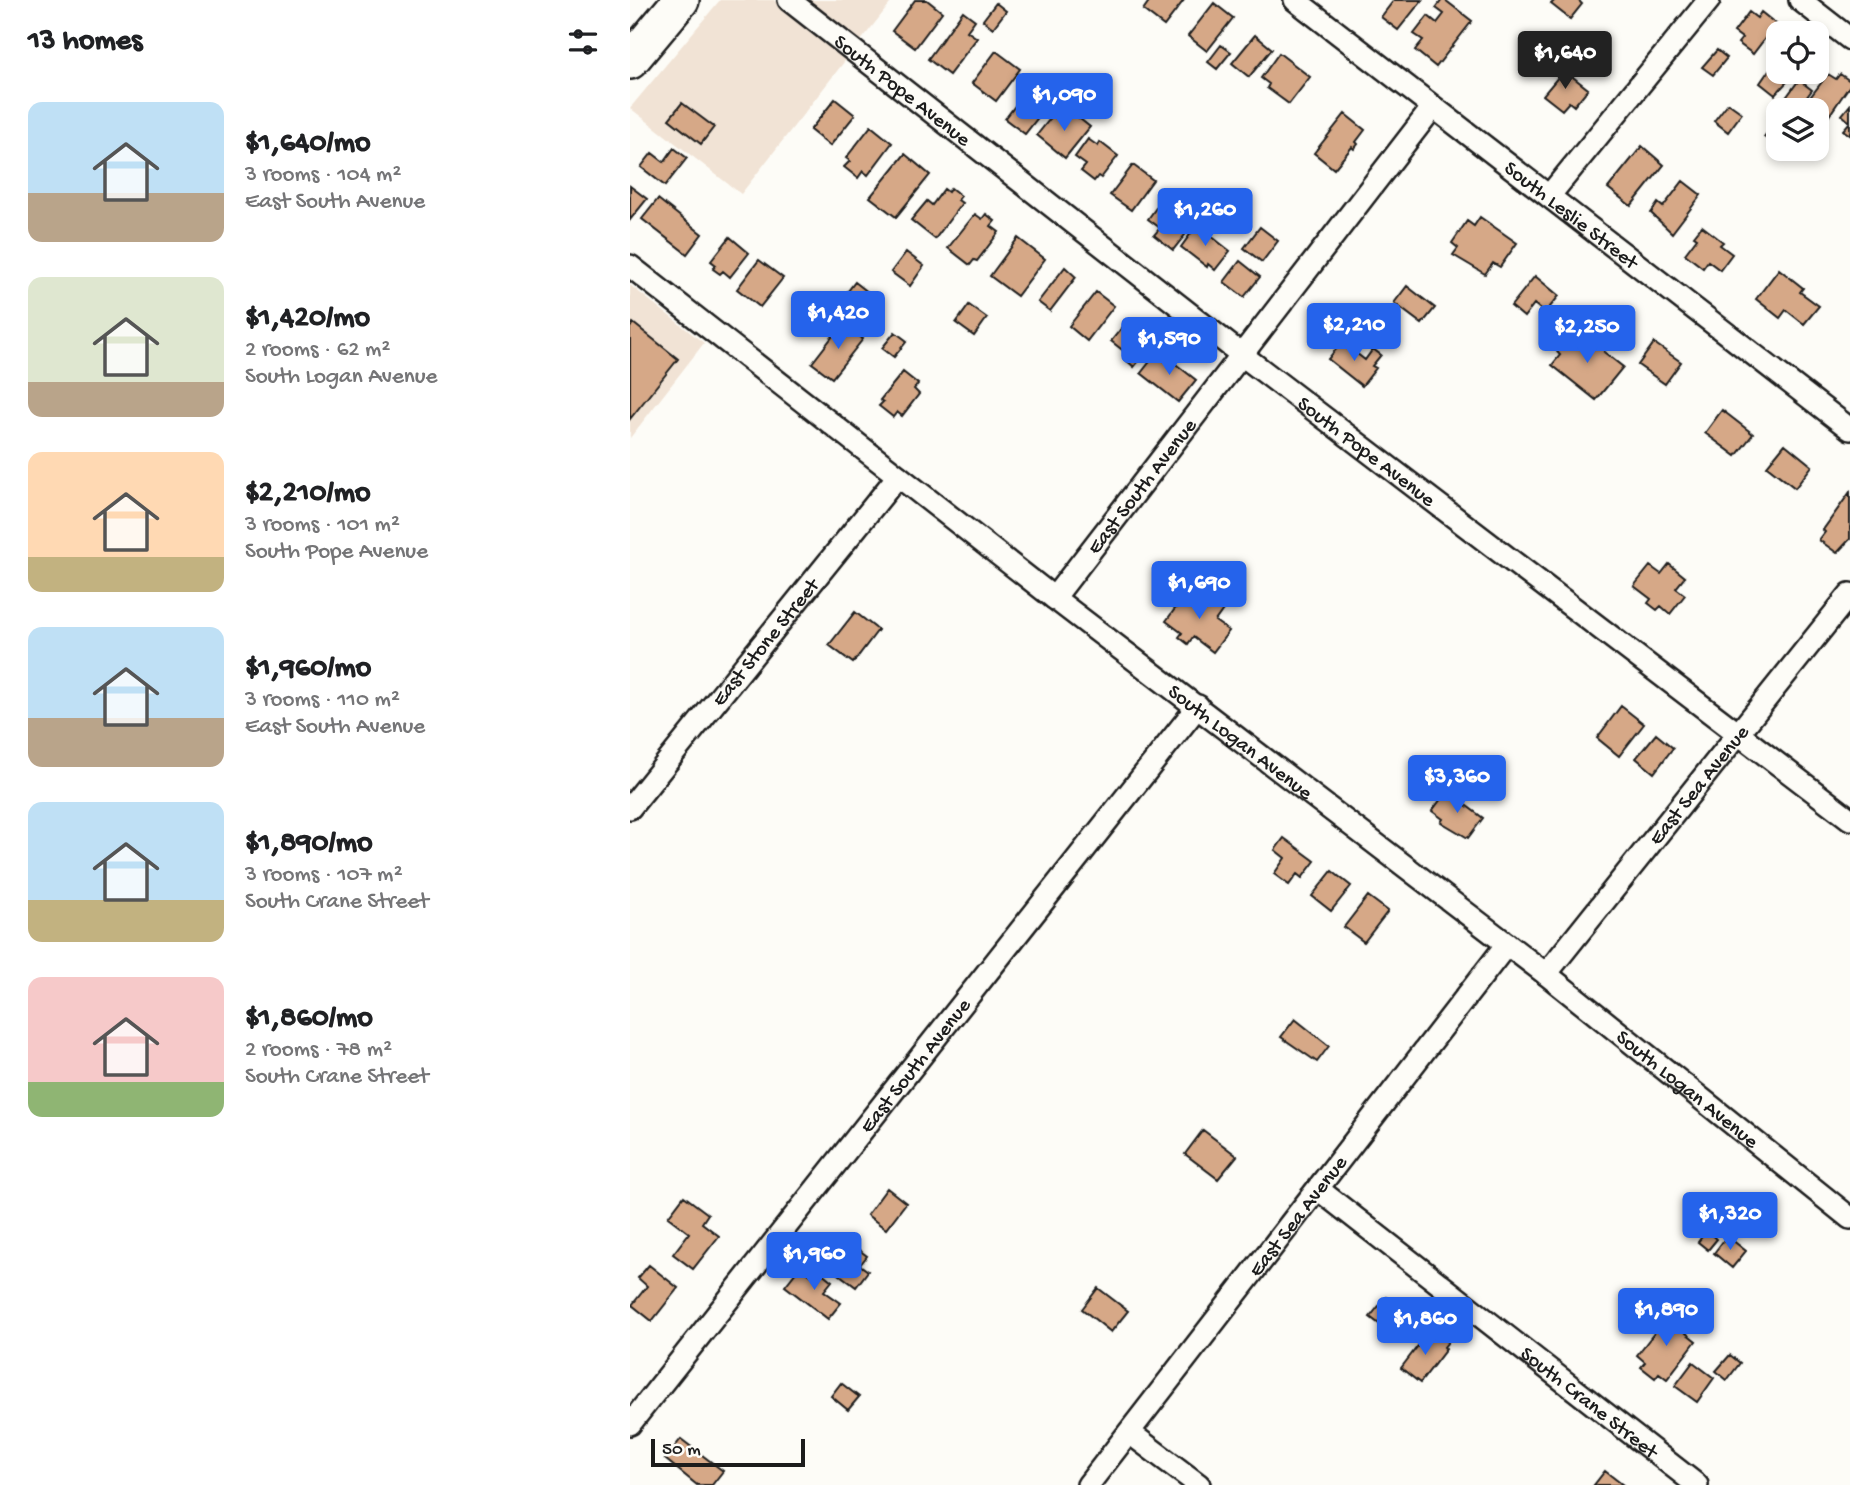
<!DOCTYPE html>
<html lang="en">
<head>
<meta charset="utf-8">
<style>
	body { margin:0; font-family:"Gochi Hand",sans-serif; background:#f2f2f2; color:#202124; height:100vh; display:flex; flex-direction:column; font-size:26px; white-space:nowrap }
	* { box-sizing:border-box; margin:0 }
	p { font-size:23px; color:#757577 }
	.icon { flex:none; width:38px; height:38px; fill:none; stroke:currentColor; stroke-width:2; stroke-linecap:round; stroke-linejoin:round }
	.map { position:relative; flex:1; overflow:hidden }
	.sheet { display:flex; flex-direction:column; background:#fff; width:630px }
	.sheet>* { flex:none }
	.buttons { position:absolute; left:1136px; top:21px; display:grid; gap:14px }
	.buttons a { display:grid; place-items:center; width:63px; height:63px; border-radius:14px; background:#fff; box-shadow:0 4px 10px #0003; font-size:35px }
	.scale { position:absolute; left:21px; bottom:18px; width:154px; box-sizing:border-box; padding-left:7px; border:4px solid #1c1c1c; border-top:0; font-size:19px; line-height:24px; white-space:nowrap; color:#1c1c1c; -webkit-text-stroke:5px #fdfcf7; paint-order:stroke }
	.price { position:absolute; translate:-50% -60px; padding:0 16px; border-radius:7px; background:#2563eb; color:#fff; font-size:23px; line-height:46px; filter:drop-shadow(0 2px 4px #0008) }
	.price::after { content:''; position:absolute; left:50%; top:42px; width:21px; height:16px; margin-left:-10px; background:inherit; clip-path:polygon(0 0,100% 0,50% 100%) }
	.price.current { background:#222; color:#fff }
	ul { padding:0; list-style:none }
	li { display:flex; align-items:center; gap:21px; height:175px; padding:0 28px }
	li span { display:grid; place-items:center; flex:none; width:196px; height:140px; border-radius:14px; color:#555 }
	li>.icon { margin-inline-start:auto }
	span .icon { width:84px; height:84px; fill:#fffc; stroke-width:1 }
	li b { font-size:30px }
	h2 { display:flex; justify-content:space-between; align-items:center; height:84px; padding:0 28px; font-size:30px }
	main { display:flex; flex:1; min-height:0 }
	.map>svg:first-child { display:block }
</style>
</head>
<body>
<main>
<section class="sheet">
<h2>13 homes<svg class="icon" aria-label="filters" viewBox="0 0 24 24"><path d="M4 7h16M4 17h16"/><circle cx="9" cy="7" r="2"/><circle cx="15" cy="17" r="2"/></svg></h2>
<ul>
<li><span style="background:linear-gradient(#bfe0f5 65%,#b9a48a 0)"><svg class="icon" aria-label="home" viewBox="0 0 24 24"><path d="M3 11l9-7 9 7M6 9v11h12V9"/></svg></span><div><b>$1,640/mo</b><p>3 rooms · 104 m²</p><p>East South Avenue</p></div></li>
<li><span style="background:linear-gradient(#dfe7d0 75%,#b9a48a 0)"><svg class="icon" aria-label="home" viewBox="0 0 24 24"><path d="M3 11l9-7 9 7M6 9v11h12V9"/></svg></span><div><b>$1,420/mo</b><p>2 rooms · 62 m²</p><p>South Logan Avenue</p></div></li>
<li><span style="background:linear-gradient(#ffd9b3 75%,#c2b280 0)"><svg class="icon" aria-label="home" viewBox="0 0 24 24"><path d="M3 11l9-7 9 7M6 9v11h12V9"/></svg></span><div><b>$2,210/mo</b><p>3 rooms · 101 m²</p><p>South Pope Avenue</p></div></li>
<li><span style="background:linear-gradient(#bfe0f5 65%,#b9a48a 0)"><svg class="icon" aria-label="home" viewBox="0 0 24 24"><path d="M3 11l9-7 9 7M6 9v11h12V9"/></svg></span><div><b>$1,960/mo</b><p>3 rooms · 110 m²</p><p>East South Avenue</p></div></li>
<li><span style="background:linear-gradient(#bfe0f5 70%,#c2b280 0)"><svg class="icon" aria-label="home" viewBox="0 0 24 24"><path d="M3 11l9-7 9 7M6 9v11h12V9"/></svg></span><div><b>$1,890/mo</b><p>3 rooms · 107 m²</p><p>South Crane Street</p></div></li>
<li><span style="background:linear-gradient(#f6c9c9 75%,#8fb573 0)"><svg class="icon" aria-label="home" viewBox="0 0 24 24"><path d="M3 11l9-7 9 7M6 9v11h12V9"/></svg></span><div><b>$1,860/mo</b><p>2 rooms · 78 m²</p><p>South Crane Street</p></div></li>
</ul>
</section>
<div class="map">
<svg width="1220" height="1485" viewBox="0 0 1220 1485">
	<rect width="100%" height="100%" fill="#fdfcf7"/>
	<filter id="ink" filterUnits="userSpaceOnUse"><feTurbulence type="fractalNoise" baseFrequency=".0143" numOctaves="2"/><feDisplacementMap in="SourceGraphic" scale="14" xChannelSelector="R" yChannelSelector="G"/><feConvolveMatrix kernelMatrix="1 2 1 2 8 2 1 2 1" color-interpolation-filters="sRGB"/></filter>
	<g filter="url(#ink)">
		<path fill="#f1e3d5" d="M90,0H144L218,57L111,194L0,108Z
			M175,0H263L230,42Z
			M0,285L74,343L0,438Z"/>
		<path fill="#d6a887" stroke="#1c1c1c" stroke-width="2" d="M285,0H297L312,12L285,48L262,31Z
			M520,0H554L534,26L513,10Z
			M764,0H792L768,30L751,17Z
			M812,0H815L842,21L806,67L785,50L793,40L784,34L798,16L807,23L814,14L806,8Z
			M925,0H948L952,4L940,19L921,4Z
			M366,3L376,11L363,28L353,20Z
			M584,3L603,18L577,51L558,36Z
			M333,11L345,20L337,31L347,38L319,75L298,59Z
			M1119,12L1127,18L1131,12L1146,24L1123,54L1108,43L1112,38L1104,32Z
			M625,35L642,49L619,77L602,63Z
			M591,45L601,52L587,69L578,62Z
			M1087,50L1097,58L1083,75L1072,67Z
			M366,51L390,69L366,101L342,83Z
			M649,53L680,77L659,104L637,88L639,84L631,78Z
			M1148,57V72H1166L1145,95L1130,83Z
			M934,70L958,89L944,106L939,102L932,110L913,95Z
			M1198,74L1206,79L1210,74L1220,81V85L1196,120L1186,113V110L1175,104Z
			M1169,80L1182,90L1167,110H1161L1152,103Z
			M404,81L424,97L395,134L375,119Z
			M205,99L225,115L200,146L180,130Z
			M52,103L84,127L71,144L39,119Z
			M1098,103L1112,113L1098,132L1084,121Z
			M1220,105V135L1213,130L1220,122L1212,115Z
			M440,111L460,127L435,158L407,135L423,115L431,122Z
			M1145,113L1148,115V147L1134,137L1142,126L1138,123Z
			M715,114L735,130L726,142L728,144L724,149L722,147L704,169L684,153Z
			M241,126L262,143L238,175L233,171L228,178L214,167L220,161L216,158Z
			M458,139L468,146L470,142L488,156L471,178L468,176L464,181L451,171L456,165L445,157Z
			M1012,146L1034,165L1001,206L978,188Z
			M44,148L57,158L35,186L11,167L22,153L34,162Z
			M275,154L300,175L266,217L240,197Z
			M503,165L523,180L501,210L480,195Z
			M1053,181L1071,195L1042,233L1021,213L1028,203L1033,207Z
			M0,186L17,199L0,220Z
			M321,188L331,196L328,200L332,203L305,239L281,220L297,201L302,205L314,189L318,192Z
			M564,196L577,207L543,250L524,235L530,228L518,219L531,201L543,211L548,205L554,210Z
			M28,199L72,234L57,254L12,219Z
			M345,214L352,219L356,214L365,221L361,226L369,232L347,261L344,260L340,265L318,248Z
			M850,217L887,243L870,267L863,263L855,274L823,255L828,248L822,243L837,221L844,226Z
			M567,225L600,251L585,270L578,264L577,267L551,247Z
			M1072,226L1093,242L1090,245L1102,254L1090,270L1078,261L1073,268L1055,254L1067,238L1064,236Z
			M630,227L648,241L632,262L614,248Z
			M100,237L119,253L100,277L93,271L90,274L83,269L86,265L81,261Z
			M388,238L415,259L387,296L360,276Z
			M276,252L294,266L280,286L261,272Z
			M129,260L153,278L130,307L107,289Z
			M610,261L630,277L614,297L594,282Z
			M435,267L446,277L420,311L408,302Z
			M1149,269L1173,288L1170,292L1189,306L1174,324L1156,310L1150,318L1126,299Z
			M905,276L929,296L915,313L904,304L894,317L881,306Z
			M225,282L243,296L229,314L211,300Z
			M777,286L805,308L792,324L764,303Z
			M466,292L484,306L457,341L439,326Z
			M339,305L357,318L344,336L326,323Z
			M3,323L48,359L0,419V328Z
			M213,323L233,339L202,378L182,363Z
			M495,324L508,335L512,330L520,336L516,340L522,345L504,367L496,360L500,356L481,341Z
			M265,332L277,341L264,357L252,348Z
			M942,333L956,344L962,337L976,349L974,352L993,367L966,400L922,365L930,355L927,352Z
			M712,342L735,360L743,349L751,355L742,366L746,368L732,386L698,359Z
			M1024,343L1051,362L1035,384L1008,365Z
			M526,354L535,361L538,358L566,380L548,402L511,373Z
			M273,372L288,384L284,389L289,394L272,416L267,412L263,417L249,406L253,402L250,400Z
			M1092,410L1123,434L1106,456L1075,433Z
			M1155,444L1182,466L1165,488L1137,466Z
			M1220,492V539L1207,553L1189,540L1195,532L1193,530Z
			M1039,564L1055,577L1046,588L1055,595L1040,614L1031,606L1027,610L1018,603L1021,599L1004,586L1020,566L1031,574Z
			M573,591L595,607L585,621L599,631L583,652L563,637L558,644L549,637L552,633L536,621L553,598L562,605Z
			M225,612L248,630L223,663L199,645Z
			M991,706L1014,724L989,756L967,738Z
			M1026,734L1043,748L1024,773L1006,758Z
			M817,791L853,818L838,838L811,822L813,819L802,811Z
			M654,838L685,861L672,878L667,874L659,885L644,874L655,858L645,850Z
			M702,871L721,886L701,911L682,896Z
			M738,896L758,911L734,942L714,927Z
			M665,1019L699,1046L687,1062L651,1037Z
			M573,1130L607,1156L588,1179L555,1154Z
			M257,1188L276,1203L256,1229L237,1215Z
			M54,1196L78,1214L72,1223L89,1236L63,1269L43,1254L59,1233L38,1217Z
			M1077,1230L1087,1239L1078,1250L1068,1242Z
			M1097,1236L1116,1251L1102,1268L1084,1253Z
			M216,1240L237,1256L230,1265L238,1271L226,1287L197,1265Z
			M19,1265L48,1288L22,1321L2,1305L17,1286L8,1278Z
			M170,1267L185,1278L191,1272L202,1281L194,1291L211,1303L198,1319L155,1286Z
			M468,1288L498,1311L481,1332L452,1309Z
			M756,1297L785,1318L769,1339L740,1317Z
			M1036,1318L1047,1326L1052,1319L1061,1326L1056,1333L1066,1341L1037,1379L1029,1373L1025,1378L1011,1367L1015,1362L1007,1355Z
			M803,1331L818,1342L814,1347L816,1349L790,1383L771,1368L797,1334L799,1337Z
			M1100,1355L1110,1363L1097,1380L1086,1371Z
			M1063,1362L1084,1378L1067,1402L1045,1386Z
			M211,1383L229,1397L218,1410L201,1396Z
			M51,1439L93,1471L82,1485H67L35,1459Z
			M975,1471L993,1485H964Z"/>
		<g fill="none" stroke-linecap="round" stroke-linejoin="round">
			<g stroke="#1c1c1c" stroke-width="26">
				<g id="minor">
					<path id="s1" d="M159,0L612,355L1220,819"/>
					<path id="s2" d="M665,0L1220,429"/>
					<path d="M1170,0L1220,39"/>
					<path d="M919,196L1079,0"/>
					<path id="s3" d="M0,266L424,598L916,974L1220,1218"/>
					<path id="s4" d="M424,598L803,107"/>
					<path id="s5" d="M0,808L268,476"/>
					<path id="s6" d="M916,974L1220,594"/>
					<path id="s7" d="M688,1189L1067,1485"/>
					<path id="s8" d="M0,1424L568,706"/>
					<path d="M500,1433L569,1485"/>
					<path id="s9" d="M458,1485L877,944"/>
				</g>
			</g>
			<g stroke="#1c1c1c" stroke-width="40">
				<path id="primary" d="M0,61L51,0"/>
			</g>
			<use href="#minor" stroke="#fdfcf7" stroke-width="21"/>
			<use href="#primary" stroke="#fdfcf7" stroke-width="35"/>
		</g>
	</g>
	<g text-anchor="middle" stroke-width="5" stroke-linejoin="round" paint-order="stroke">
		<g font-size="21" fill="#1c1c1c" stroke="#fdfcf7">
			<text dy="7" stroke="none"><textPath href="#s1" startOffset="145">South Pope Avenue</textPath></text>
			<text dy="7" stroke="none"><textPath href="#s2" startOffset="350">South Leslie Street</textPath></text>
			<text dy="7" stroke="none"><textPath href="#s1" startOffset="733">South Pope Avenue</textPath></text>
			<text dy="7" stroke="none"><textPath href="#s4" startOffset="142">East South Avenue</textPath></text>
			<text dy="7" stroke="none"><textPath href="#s5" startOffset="214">East Stone Street</textPath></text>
			<text dy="7" stroke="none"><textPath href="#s3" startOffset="774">South Logan Avenue</textPath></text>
			<text dy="7" stroke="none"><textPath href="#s6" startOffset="243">East Sea Avenue</textPath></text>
			<text dy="7" stroke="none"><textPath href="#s8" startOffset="458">East South Avenue</textPath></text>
			<text dy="7" stroke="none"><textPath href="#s3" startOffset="1340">South Logan Avenue</textPath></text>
			<text dy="7" stroke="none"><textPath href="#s9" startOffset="341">East Sea Avenue</textPath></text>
			<text dy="7" stroke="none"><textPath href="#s7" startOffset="345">South Crane Street</textPath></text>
		</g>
	</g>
</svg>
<div class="buttons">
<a><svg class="icon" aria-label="locate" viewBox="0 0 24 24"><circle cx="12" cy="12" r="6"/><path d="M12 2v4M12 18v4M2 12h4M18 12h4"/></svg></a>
<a><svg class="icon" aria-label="layers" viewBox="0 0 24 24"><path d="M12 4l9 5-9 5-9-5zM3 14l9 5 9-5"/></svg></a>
</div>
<div class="scale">50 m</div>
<b class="price current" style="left:935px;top:91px">$1,640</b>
<b class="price" style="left:434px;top:133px">$1,090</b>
<b class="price" style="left:575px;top:248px">$1,260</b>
<b class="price" style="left:208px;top:351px">$1,420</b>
<b class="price" style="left:724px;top:363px">$2,210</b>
<b class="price" style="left:957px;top:365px">$2,250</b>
<b class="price" style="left:539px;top:377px">$1,590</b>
<b class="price" style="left:569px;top:621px">$1,690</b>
<b class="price" style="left:827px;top:815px">$3,360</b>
<b class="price" style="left:1100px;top:1252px">$1,320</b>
<b class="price" style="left:184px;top:1292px">$1,960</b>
<b class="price" style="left:1036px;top:1348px">$1,890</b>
<b class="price" style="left:795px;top:1357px">$1,860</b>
</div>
</main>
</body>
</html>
